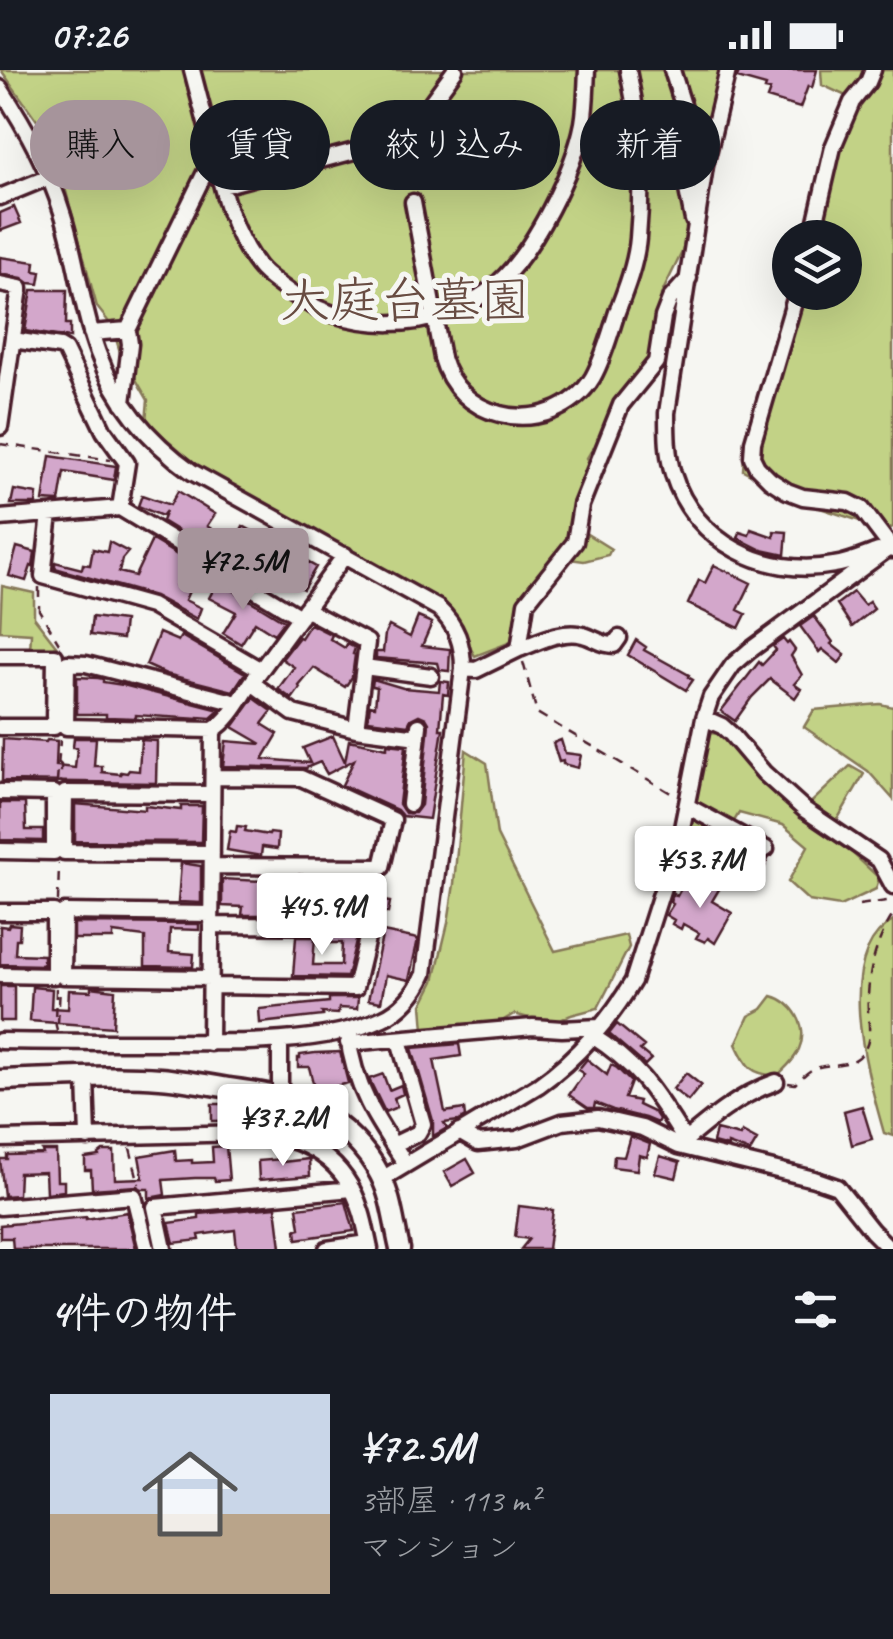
<!DOCTYPE html>
<html lang="ja">
<head>
<meta charset="utf-8">
<style>
	body { margin:0; font-family:Caveat,"Klee One",sans-serif; background:#20242c; color:#f1f3f6; height:100vh; display:flex; flex-direction:column; font-size:38px; white-space:nowrap }
	* { box-sizing:border-box; margin:0 }
	p { font-size:32px; color:#9ea1a6 }
	.icon { flex:none; width:55px; height:55px; fill:none; stroke:currentColor; stroke-width:2; stroke-linecap:round; stroke-linejoin:round }
	.map { position:relative; height:1179px; overflow:hidden }
	.drawer { display:flex; flex-direction:column; background:#171b24; flex:1 }
	.drawer>* { flex:none }
	.guide { position:absolute; left:30px; top:30px; width:835px; height:90px; display:flex; gap:20px }
	.buttons { position:absolute; left:772px; top:150px; display:grid; gap:20px }
	.buttons a { display:grid; place-items:center; width:90px; height:90px; border-radius:50%; background:#171b24; box-shadow:0 10px 40px #0002; font-size:50px }
	.price { position:absolute; translate:-50% -85px; padding:0 22px; border-radius:10px; background:#fff; color:#222; font-size:32px; line-height:65px; filter:drop-shadow(0 2px 5px #0008) }
	.price::after { content:''; position:absolute; left:50%; top:60px; width:30px; height:22px; margin-left:-15px; background:inherit; clip-path:polygon(0 0,100% 0,50% 100%) }
	.price.current { background:#a6949b; color:#111 }
	ul { padding:0; list-style:none }
	li { display:flex; align-items:center; gap:30px; height:250px; padding:0 50px }
	li+li { border-top:2px solid #363941 }
	li span { display:grid; place-items:center; flex:none; width:280px; height:200px; border-radius:0px; color:#555 }
	li>.icon { margin-inline-start:auto }
	span .icon { width:120px; height:120px; fill:#fffc; stroke-width:1 }
	li b { font-size:42px }
	h2 { display:flex; justify-content:space-between; align-items:center; height:120px; padding:0 50px; font-size:42px }
	.tag { padding:0 35px; border-radius:45px; background:#171b24; box-shadow:0 10px 40px #0002; font-size:35px; line-height:90px }
	.tag.current { background:#a6949b; color:#111 }
	.status { display:flex; justify-content:space-between; align-items:center; height:70px; padding:0 50px; background:#171b24; direction:ltr }
	.status svg { height:28px; fill:currentColor }
	.map>svg:first-child { display:block }
</style>
</head>
<body>
<div class="status"><b>07:26</b><svg viewBox="0 0 49 12"><path d="M0 12V9h3v3zM5 12V6h3v6zM10 12V3h3v9zM15 12V0h3v12zM26 1h20v11H26zM47 4h2v5h-2z"/></svg></div>
<div class="map">
<svg width="893" height="1179" viewBox="0 0 893 1179">
	<rect width="100%" height="100%" fill="#f6f6f2"/>
	<filter id="ink" filterUnits="userSpaceOnUse"><feTurbulence type="fractalNoise" baseFrequency=".01" numOctaves="2"/><feDisplacementMap in="SourceGraphic" scale="20" xChannelSelector="R" yChannelSelector="G"/><feConvolveMatrix kernelMatrix="1 2 1 2 8 2 1 2 1" color-interpolation-filters="sRGB"/></filter>
	<g filter="url(#ink)">
		<path fill="#c2d286" stroke="#867858" stroke-width="2.5" d="M1,0H723L700,92L689,121L685,176L661,225L673,235L662,298L648,295L605,356L595,389L590,383L587,388L593,397L571,454L611,479L608,485L584,491L555,487L521,528L511,572L475,586L451,543L434,526L199,397L146,351L148,330L120,282L112,256L97,237L53,73Z
			M821,0H893V457L887,460L814,436L743,400L745,374L790,220V222H845V168L805,167L846,26L822,15Z
			M2,516L34,523V547L58,578L55,585L30,582L31,563L0,561Z
			M880,634L893,637V729L868,701L804,657L814,640Z
			M709,663L721,664L800,743L850,696L864,704L830,762L879,808L876,819L840,836L809,831L788,812L808,776L783,755L739,743L719,776L689,759Z
			M466,680L487,693L497,765L555,881L626,865L629,877L598,938L571,945L552,954L514,944L495,955L424,960L422,935L434,911L448,853L454,814Z
			M893,851V1066L884,1063C869,1009 831,886 893,851Z
			M772,926C794,932 809,957 799,979C795,990 785,998 777,1006C750,1004 747,997 736,974L749,946L762,939Z"/>
		<path fill="#d3a7cb" stroke="#4a1f2b" stroke-width="2.5" d="M740,0H817L812,18L808,16L800,38L767,28L770,20L765,19L766,16L737,8Z
			M14,137L21,153L0,161V143Z
			M0,187L35,192L34,201L41,202L39,214L29,213L22,208L0,204Z
			M32,220H67L66,254H70V268L25,261Z
			M50,386L116,396L114,410L64,402L59,432L43,431Z
			M14,420L37,424L36,434H11Z
			M178,421L215,444L207,456L234,474L243,456L316,497L303,519L248,488V489L224,478L219,486L162,451L166,441L162,446L138,436L142,425L170,435Z
			M751,459L774,467V461L787,462L785,485L762,480L738,468L740,462L749,465Z
			M152,470L187,491L176,515L189,521L185,530L201,538L197,549L154,526L55,498V492L82,499L83,494L90,495L93,479L107,482L109,472L128,482L122,489L119,502L135,506Z
			M17,477L35,482L33,497L31,496L26,511L9,506Z
			M714,495L751,513L738,540L746,544L739,558L688,534L699,510L705,513Z
			M218,511L284,551L274,564L255,552L241,574L223,563L236,542L209,528Z
			M853,522L864,535L869,532L874,539L852,557L837,534Z
			M814,546L833,572L831,574L845,585L839,593L822,579L819,582L800,556Z
			M92,547L124,551L122,569L90,565Z
			M418,547L432,553L422,576L450,579L449,601L440,600L438,593L376,588V582H383L385,564L389,556L410,567Z
			M310,554L332,565L330,569L345,578L347,574L355,578L353,584L355,585L352,607L345,617L314,598L299,616L300,618L292,629L278,619L294,597L282,589L299,567L301,568Z
			M159,563L178,571L181,566L245,603L233,621L166,604L146,595Z
			M783,569L787,574L789,572L795,580L791,586L802,605L794,614L801,619L795,628L770,609L752,627L735,651L721,641L759,592L762,595L776,580L773,576Z
			M636,570L646,577L644,580L689,605L688,607L693,610L686,620L628,585Z
			M77,607L98,608L103,609V612L123,615L220,640L211,648L199,647V649L136,645V648L106,647V644H77Z
			M373,609L403,618L439,621L440,611L449,612L448,625L443,624L440,659H443L429,749L402,746L397,740L342,715L354,690L327,704L320,692L306,698L223,696L226,671L262,674L233,657L254,628L272,641L262,654L278,664L263,689L310,693L303,678L333,666L345,692L349,670L387,678V674L406,676L399,734L405,743H415L421,735L429,653L426,648L419,645L411,649L408,655L368,650L370,635L375,636L377,617L372,616Z
			M74,668H96L94,696H102V702L121,704V702L127,703L129,700L139,701L141,670L157,671L156,713L2,711L3,669L46,672L47,670L57,671L56,696L75,698L77,678L73,677Z
			M561,670L565,683L581,685L578,698L563,694V691L559,692L553,673Z
			M0,733H25L26,760H43V771L0,770Z
			M75,734L145,740V736L181,740V736H202L201,772L75,771Z
			M237,756L246,757L245,761L269,765L270,763L278,764L277,779L262,777L261,786L227,780L230,761L236,762Z
			M737,775L761,788L768,789L760,809L744,803L748,792L735,777Z
			M181,793L201,796V833L178,832Z
			M286,807L315,811V809L342,810L343,807H349L352,808L351,810L380,815L378,830L390,832L388,843L366,839V845L299,844L300,824L283,822L281,845H242L243,837L222,836V809L285,812Z
			M710,810L721,816L712,831L732,843L715,873L708,868L705,872L696,868L699,863L683,854L681,859L672,854L674,850L666,845L673,834L670,832L673,823L677,826L683,815L695,822L701,812L706,815Z
			M74,853L199,854V860L170,859L169,882L194,884L193,897L145,896V867L113,863V869H74Z
			M9,854L20,855L19,869H16L15,884L43,885V895L0,894V856L8,857Z
			M383,862L418,869L409,910L386,905L381,932L368,930Z
			M330,866L357,867L347,907L293,906L296,867H315L313,895H341L342,873H330Z
			M0,916H14V951H0Z
			M32,917L52,919L51,938L68,939L69,920L91,921V917L115,920L113,957L30,951Z
			M329,928H358L357,939L339,938L338,944L322,943L323,946L260,953L259,939L329,932Z
			M617,954L644,976L640,980L651,989L645,995L609,964Z
			M459,974L461,986L434,990L445,1042L464,1039L465,1047L458,1051L444,1053L447,1058L433,1066V1051L412,978Z
			M340,982L348,1013L315,1021L309,997H298V988H300V985L315,983Z
			M587,989L607,1005L611,995L617,998L631,1012L625,1028L639,1031L638,1035L655,1043L659,1049L657,1053L645,1048L613,1040L595,1033L594,1038H588L569,1025L584,1004L578,1000Z
			M686,1003L701,1015L688,1031L673,1019Z
			M383,1004L389,1020L401,1015L403,1024L394,1028L397,1037L385,1042L369,1009Z
			M212,1034H227L233,1035V1039L265,1040L290,1046L287,1057L257,1050L212,1051Z
			M862,1036L872,1069L852,1075L844,1041Z
			M716,1060L740,1066L742,1062L757,1070L750,1082L728,1074V1077L713,1073Z
			M630,1066L650,1074L647,1087L639,1085L637,1100L613,1097L614,1086L624,1087Z
			M226,1076L229,1110L215,1111L214,1108H195L163,1110L165,1125L149,1128V1119H142L137,1116L92,1119L91,1100H85V1088L99,1086V1084L103,1081H114L115,1109L143,1108L139,1086L175,1080L176,1091L192,1090V1093L213,1092L212,1077Z
			M42,1081H56L57,1111H64V1121L46,1123L45,1102L19,1103L18,1125L4,1126L0,1089H7V1085L43,1084Z
			M660,1086L680,1092L676,1108L655,1103Z
			M282,1089V1092L309,1089L310,1106L259,1110L258,1091Z
			M467,1089L475,1103L452,1116L444,1102Z
			M346,1132L354,1161L297,1169L296,1159L300,1158L297,1138Z
			M519,1136L553,1140L548,1179H521L529,1169L515,1167Z
			M276,1137L281,1177L237,1179L235,1160L199,1165L200,1170L174,1173L169,1153L199,1149V1144Z
			M127,1142L136,1179H13L12,1168H0V1155L86,1147V1149Z"/>
		<g fill="none" stroke-linecap="round" stroke-linejoin="round">
			<g stroke="#4a1f2b" stroke-width="21">
				<path id="minor" d="M192,0L214,84
					M672,0L692,64L687,120L693,150
					M728,0L705,96L667,343C667,364 667,384 673,404C694,472 766,508 834,495C849,493 864,486 878,481
					M0,18C26,57 48,97 62,142C77,188 81,238 98,283C116,332 150,372 192,402L438,538C457,556 463,574 463,599L424,904C416,923 401,940 383,948C325,975 233,973 170,972C113,972 57,972 0,971
					M222,116L370,77L409,54L427,38L455,0
					M0,127L49,107
					M413,132L442,288C450,316 471,337 500,344C535,353 574,339 593,307C604,287 610,264 617,242C626,219 636,193 638,168C643,113 640,55 628,0
					M812,168L833,77L852,32L868,12L873,0
					M0,214L20,218L0,357
					M797,222L753,372L752,387L757,397L770,410L787,421L803,427L848,432L862,439L893,480
					M91,263L128,260
					M13,270L60,277L65,280L104,361L127,393L120,438
					M123,333L130,274L128,260L214,84C223,124 232,163 258,196C264,204 273,210 281,216C343,265 437,267 498,213C534,181 574,100 583,53C586,36 586,17 587,0
					M50,444L43,506L151,536L261,600
					M0,448L120,438L300,547
					M519,579C538,572 563,559 583,565C595,568 601,575 614,575L619,568
					M0,586H55L54,657H0
					M364,597L431,606
					M463,599L476,600L519,579L526,533L575,472L581,435L621,335L656,292L663,247L670,229L689,208
					M252,613L293,643L356,659L367,572L305,539
					M237,633L86,594L67,593L66,657L213,660C230,650 241,628 252,612C283,570 314,528 345,485
					M704,648L722,656L731,664L764,703L805,740L879,790L893,816
					M356,659L418,667
					M0,722L54,723V782L0,781
					M410,734L419,656
					M687,736L766,779
					M212,783L64,782L65,723L212,724
					M212,796L382,797L393,750L301,708L213,707
					M0,842H54V906L0,905
					M211,908L63,906L64,842L211,844
					M211,916L355,918L370,856L211,855
					M348,965C353,1016 378,1053 406,1094
					M591,965C640,996 655,1023 685,1070
					M210,973L213,660
					M348,973L533,957L562,959L599,957
					M86,1008L88,1068
					M280,1026V971
					M459,1062L478,1073L517,1069L562,1052L598,1048L642,1058L679,1076L814,1109L837,1117L872,1161L890,1179
					M0,1069L247,1063C301,1065 344,1086 361,1141C365,1153 367,1166 370,1179
					M393,1075L418,1063L423,1054L399,970
					M680,1075C709,1050 739,1025 776,1012
					M382,1109L539,1015C576,989 610,950 633,911L682,758L704,648L711,627L733,595L749,581L893,475
					M0,1137L134,1126L147,1179
					M164,1179L155,1137L352,1119
					M327,1179L368,1173"/>
			</g>
			<g stroke="#4a1f2b" stroke-width="25">
				<path id="major" d="M0,1010C52,1009 109,1004 160,1008C183,1010 206,1014 229,1018C258,1022 290,1026 317,1041C342,1055 367,1079 380,1105C392,1128 394,1155 400,1179"/>
			</g>
			<path stroke="#4a1f2b" stroke-width="2.5" stroke-dasharray="10 8" stroke-linecap="butt" d="M0,374L111,390
				M39,517V540L59,573
				M523,592L537,643L674,725
				M59,693L61,695V712
				M57,712L60,670
				M58,831L59,794
				M859,835L893,830
				M56,918L55,952L57,960
				M58,953L60,917
				M788,1013L795,1014C800,1009 807,1002 813,999C828,993 847,997 859,987C876,971 866,947 868,927C869,898 877,869 893,845
				M130,1078L139,1114"/>
			<use href="#minor" stroke="#f6f6f2" stroke-width="14"/>
			<use href="#major" stroke="#f6f6f2" stroke-width="18"/>
		</g>
	</g>
	<g text-anchor="middle" stroke-width="10" stroke-linejoin="round" paint-order="stroke">
		<g font-size="50" fill="#684c42" stroke="#f6f6f2">
			<text x="405" y="247">大庭台墓園</text>
		</g>
	</g>
</svg>
<div class="buttons">
<a><svg class="icon" aria-label="layers" viewBox="0 0 24 24"><path d="M12 4l9 5-9 5-9-5zM3 14l9 5 9-5"/></svg></a>
</div>
<b class="price current" style="left:243px;top:543px">¥72.5M</b>
<b class="price" style="left:700px;top:841px">¥53.7M</b>
<b class="price" style="left:322px;top:888px">¥45.9M</b>
<b class="price" style="left:283px;top:1099px">¥37.2M</b>
<div class="guide">
<a class="tag current">購入</a>
<a class="tag">賃貸</a>
<a class="tag">絞り込み</a>
<a class="tag">新着</a>
</div>
</div>
<section class="drawer">
<h2>4件の物件<svg class="icon" aria-label="filters" viewBox="0 0 24 24"><path d="M4 7h16M4 17h16"/><circle cx="9" cy="7" r="2"/><circle cx="15" cy="17" r="2"/></svg></h2>
<ul>
<li><span style="background:linear-gradient(#c9d6e8 60%,#b9a48a 0)"><svg class="icon" aria-label="home" viewBox="0 0 24 24"><path d="M3 11l9-7 9 7M6 9v11h12V9"/></svg></span><div><b>¥72.5M</b><p>3部屋 · 113 m²</p><p>マンション</p></div></li>
</ul>
</section>
</body>
</html>
